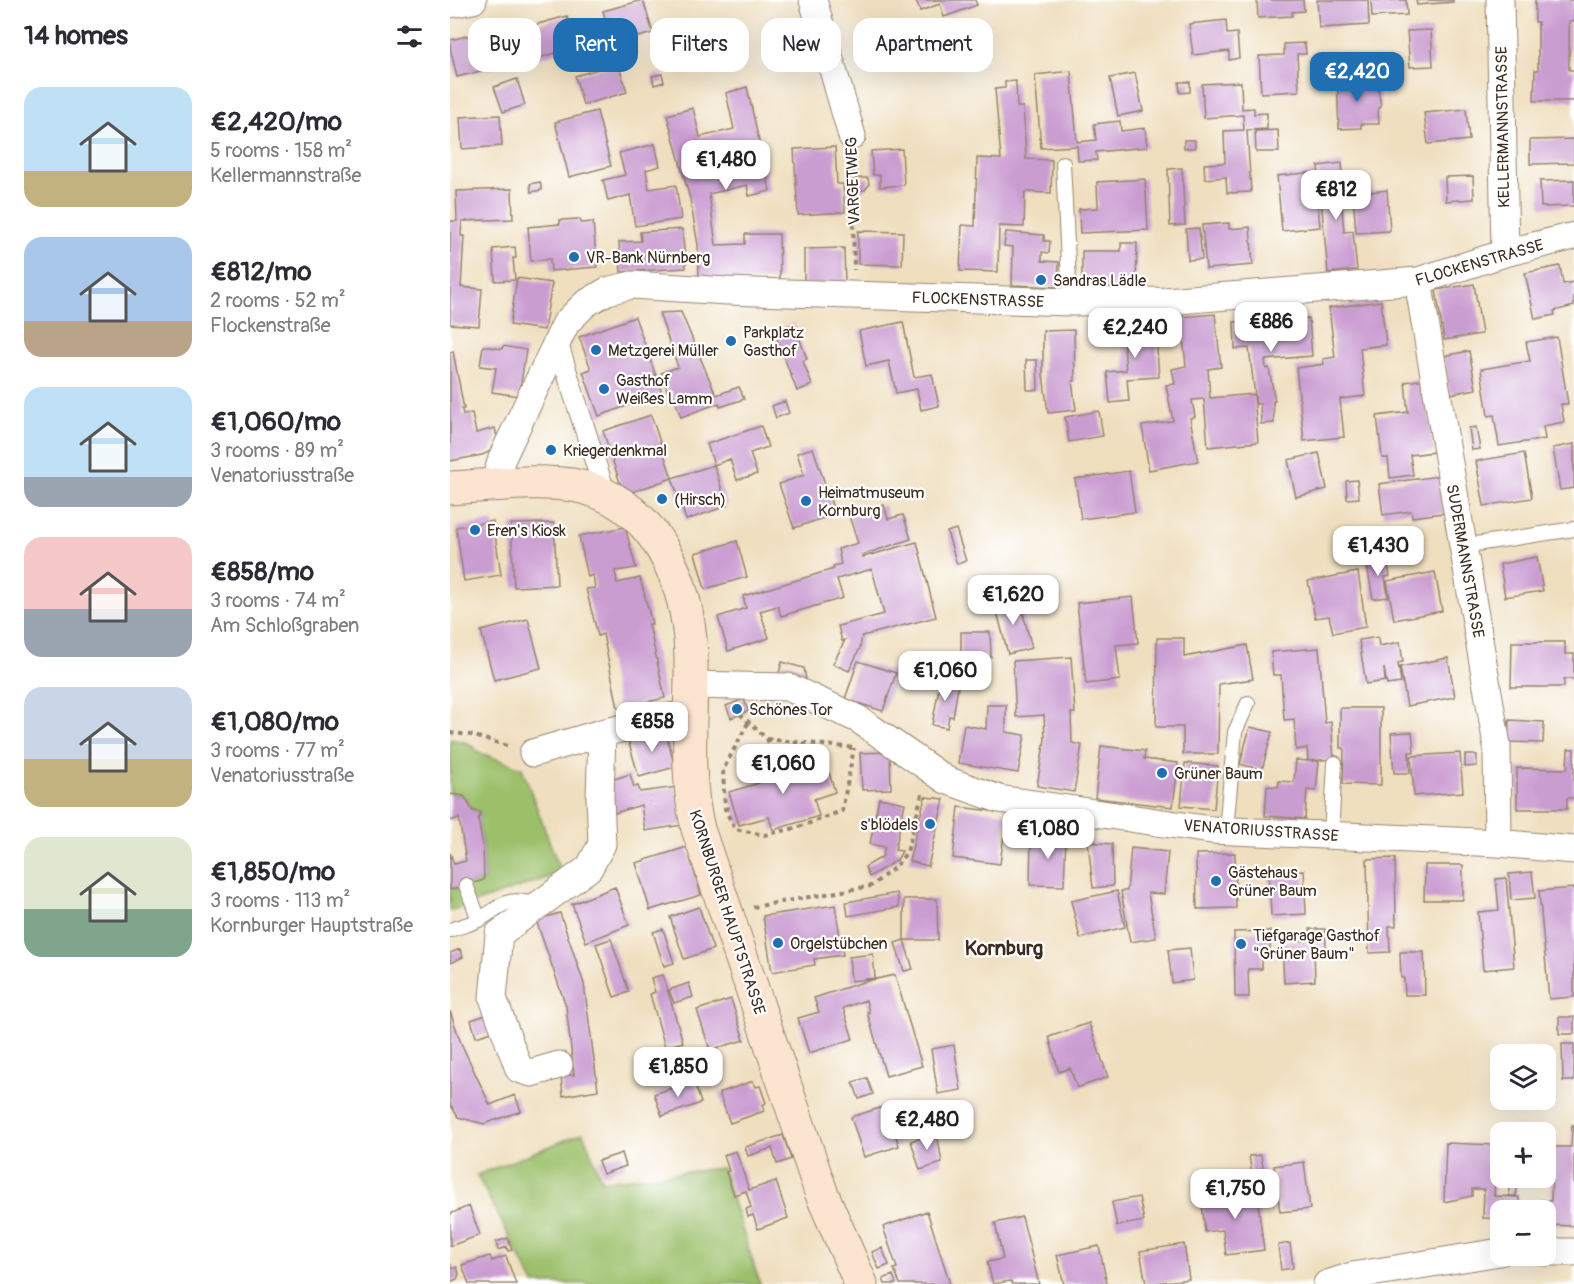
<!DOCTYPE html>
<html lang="en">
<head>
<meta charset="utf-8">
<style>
	body { margin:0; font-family:Pangolin,sans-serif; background:#f7f7f7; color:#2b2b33; height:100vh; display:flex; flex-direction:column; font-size:22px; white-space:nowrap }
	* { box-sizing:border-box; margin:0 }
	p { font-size:20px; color:#7c7c81 }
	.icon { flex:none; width:33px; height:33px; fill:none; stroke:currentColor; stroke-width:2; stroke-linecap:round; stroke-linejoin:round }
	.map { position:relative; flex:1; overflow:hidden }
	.sheet { display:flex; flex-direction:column; background:#fff; width:450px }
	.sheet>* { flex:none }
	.banner { position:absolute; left:18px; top:18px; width:570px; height:54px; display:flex; gap:12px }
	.controls { position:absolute; left:1040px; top:1044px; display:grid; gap:12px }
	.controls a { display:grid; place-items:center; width:66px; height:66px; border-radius:12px; background:#fff; box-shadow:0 6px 24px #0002; font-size:30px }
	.price { position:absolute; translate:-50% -51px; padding:0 14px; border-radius:12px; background:#fff; color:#222; font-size:20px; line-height:39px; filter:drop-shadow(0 2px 3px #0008) }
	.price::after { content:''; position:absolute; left:50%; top:36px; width:18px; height:14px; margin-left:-9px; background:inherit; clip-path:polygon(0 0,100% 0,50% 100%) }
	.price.selected { background:#1f6fb2; color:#fff }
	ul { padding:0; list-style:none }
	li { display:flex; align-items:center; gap:18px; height:150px; padding:0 24px }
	li span { display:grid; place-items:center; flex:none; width:168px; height:120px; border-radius:18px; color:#555 }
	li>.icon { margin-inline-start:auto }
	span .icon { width:72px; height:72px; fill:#fffc; stroke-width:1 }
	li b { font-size:26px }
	h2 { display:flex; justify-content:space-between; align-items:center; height:72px; padding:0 24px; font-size:26px }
	.chip { padding:0 21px; border-radius:18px; background:#fff; box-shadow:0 6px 24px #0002; font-size:21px; line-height:54px }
	.chip.selected { background:#1f6fb2; color:#fff }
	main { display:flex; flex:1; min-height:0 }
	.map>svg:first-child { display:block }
</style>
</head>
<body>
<main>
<section class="sheet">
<h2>14 homes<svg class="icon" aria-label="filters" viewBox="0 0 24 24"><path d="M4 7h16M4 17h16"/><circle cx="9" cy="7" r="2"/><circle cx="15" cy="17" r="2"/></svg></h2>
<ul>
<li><span style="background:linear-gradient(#bfe0f5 70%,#c2b280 0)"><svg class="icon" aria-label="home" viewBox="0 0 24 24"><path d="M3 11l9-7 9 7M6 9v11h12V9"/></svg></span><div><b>€2,420/mo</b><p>5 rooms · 158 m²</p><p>Kellermannstraße</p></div></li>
<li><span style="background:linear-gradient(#a9c7e8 70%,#b9a48a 0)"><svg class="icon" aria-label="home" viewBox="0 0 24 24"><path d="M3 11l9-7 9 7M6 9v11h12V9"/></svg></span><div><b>€812/mo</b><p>2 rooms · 52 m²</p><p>Flockenstraße</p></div></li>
<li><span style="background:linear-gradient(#bfe0f5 75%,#9aa5b1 0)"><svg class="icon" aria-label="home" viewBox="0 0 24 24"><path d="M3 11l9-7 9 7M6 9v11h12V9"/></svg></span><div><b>€1,060/mo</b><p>3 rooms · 89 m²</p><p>Venatoriusstraße</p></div></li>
<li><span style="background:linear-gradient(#f6c9c9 60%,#9aa5b1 0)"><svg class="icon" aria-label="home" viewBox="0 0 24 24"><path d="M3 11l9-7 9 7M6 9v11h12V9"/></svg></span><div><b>€858/mo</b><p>3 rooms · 74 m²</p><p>Am Schloßgraben</p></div></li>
<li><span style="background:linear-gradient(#c9d6e8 60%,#c2b280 0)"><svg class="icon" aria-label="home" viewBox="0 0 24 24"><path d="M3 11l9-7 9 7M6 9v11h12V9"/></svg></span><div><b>€1,080/mo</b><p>3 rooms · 77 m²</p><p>Venatoriusstraße</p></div></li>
<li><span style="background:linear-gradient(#dfe7d0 60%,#7fa58c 0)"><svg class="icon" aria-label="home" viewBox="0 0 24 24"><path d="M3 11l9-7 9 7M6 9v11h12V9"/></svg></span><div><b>€1,850/mo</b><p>3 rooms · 113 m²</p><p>Kornburger Hauptstraße</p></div></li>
</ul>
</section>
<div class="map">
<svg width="1124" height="1284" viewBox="0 0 1124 1284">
	<rect width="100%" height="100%" fill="#fff"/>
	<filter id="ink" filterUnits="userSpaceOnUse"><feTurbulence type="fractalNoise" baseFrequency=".0167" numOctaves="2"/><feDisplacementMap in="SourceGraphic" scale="12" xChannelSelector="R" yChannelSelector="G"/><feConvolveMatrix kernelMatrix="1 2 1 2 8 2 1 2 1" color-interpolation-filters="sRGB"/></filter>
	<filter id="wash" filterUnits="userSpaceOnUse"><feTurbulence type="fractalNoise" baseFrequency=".008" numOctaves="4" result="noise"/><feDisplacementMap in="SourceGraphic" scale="24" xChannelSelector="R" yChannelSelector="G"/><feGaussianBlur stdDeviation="1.35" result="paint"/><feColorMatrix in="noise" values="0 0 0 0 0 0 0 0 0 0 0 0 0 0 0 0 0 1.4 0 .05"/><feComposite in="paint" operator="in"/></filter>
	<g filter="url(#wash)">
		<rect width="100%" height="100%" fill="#efdfbf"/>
		<path fill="#9cc06a" stroke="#6c7544" stroke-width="1.5" d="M0,739L18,743L30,753L72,768L111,873L0,911V890L34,880L33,847L28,819L30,816V812L23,811L14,796L0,794Z
			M133,1133L152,1181L272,1168L310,1284H84L27,1175Z"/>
		<g id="blocks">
			<path fill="#ca9dd1" d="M193,0L203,33L162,44L153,11Z
				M466,0H525L527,5L494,17L490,4L470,11Z
				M807,0H853L854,11L842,12V16L808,18Z
				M867,0H918L919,25L869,28Z
				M921,0H956L957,15L922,17Z
				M966,0H1003V2L967,5Z
				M1085,0H1124V21L1119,22V70H1124V101H1084L1085,70H1088V22H1085Z
				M117,16L126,47L79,61L70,29Z
				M776,20L777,34L787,33L789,58L779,60V51L743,55L739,24Z
				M981,30L983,66L960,67L957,31Z
				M37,31L46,67L7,77L0,48V40Z
				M496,43L499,57L485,61L482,47Z
				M855,43L856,54H847L849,91L811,93L809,56L834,55V44Z
				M168,63L177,92L133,105L125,76Z
				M621,71L627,142L646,140L644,124L670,121L671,131L695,128L697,147L646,152L647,160L628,161L627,146L591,148L585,75Z
				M685,73L693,111L668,116L660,78Z
				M212,74L214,82L204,85L202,76Z
				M887,76H905V84L927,83L931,106L928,110L929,124H911V128L889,129Z
				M67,79L75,105L53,112L44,87Z
				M566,81L567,107H573L576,159L602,160L601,193L575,192L574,227L549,226L548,272L510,271L512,225L525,226L527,158L551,159L545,89L555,88V82Z
				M729,82H740V92L730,93Z
				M791,82L792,109L804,108V114L817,113V129L797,130L801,192L777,193L776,177L755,179L754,164L775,163L774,131L794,130L793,115L754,118L752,84Z
				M297,87L320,191L299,196L297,185L259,194L266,245L295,244V234H329L330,280L249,282L248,245L240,199L217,115L243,108L250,137L284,129L276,93Z
				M1016,109L1019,140L978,144L974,113Z
				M147,111L161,166L119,177L105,122Z
				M50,115L52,146L12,149L10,117Z
				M828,130L829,152H806L805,131Z
				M1124,139V163L1080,164V140Z
				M734,140H745V148H734Z
				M205,144L210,166L196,170L199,189L226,185L231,219L185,226L180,195L158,201L153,180L175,175L169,153Z
				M385,147L387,184H393L395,212L348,215L344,149Z
				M452,149L454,185L430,187V175H423L421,151Z
				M892,163L893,182H890L894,232L903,231L907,270L878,273L868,166Z
				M732,168L735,225L720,226L718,169Z
				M865,172L870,227L832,231L827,176Z
				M1023,176L1024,199L996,201L995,177Z
				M406,178H418L419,185L415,190L407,191Z
				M695,179L698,230L630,233L629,209L648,208L647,182Z
				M1124,180V206L1091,207L1090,181Z
				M90,182L92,190L81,192L80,184Z
				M62,189L63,219L12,221L11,236H14L11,287L32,289L29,326L0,324V221H7L6,191Z
				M937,190L940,231L906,233L903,194Z
				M130,219L131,223L143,222L147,267L101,271L100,259L81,261L78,227L110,224V220Z
				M779,223V229L800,227L803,265L756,269L752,225Z
				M749,228L752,259L738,260L736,229Z
				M232,229L236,268L171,272L169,242L191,241L190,232Z
				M408,231L453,232L452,265L408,264Z
				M556,232L594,235V241H600L599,253L592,252V261L609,262L608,287L562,285L563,247L554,246Z
				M671,243H687L686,287H632V251H671Z
				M65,247L66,258H63L65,280L45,281L43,249Z
				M394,248L395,284L354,285V249Z
				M1110,266L1113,284L1124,282V306L1104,311L1105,315L1085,319L1075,273Z
				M67,278L102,283L94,330L60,325Z
				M1024,284L1032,334L994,340L986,290Z
				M931,301L936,345L910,348L915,396L890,399L894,437L854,441L846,368L874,364L873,359L885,357L879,308Z
				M231,312L266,395L289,387L294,399L270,407L269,403L231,417L222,391L218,392L211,373L228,367L209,313Z
				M765,314L771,367L758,369L760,398L804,394L808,442L758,447L754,399L742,400L745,417L740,418L748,461L699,470L692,426L723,421L716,385L725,384L722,369L736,366L731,317Z
				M185,317L212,393L149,416L133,372L141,369L129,337Z
				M859,318L862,356L815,360L816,369L819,368L825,401H823L824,423L811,424L810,404H806L799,348L785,349L784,322Z
				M453,322L464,377L482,374L489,406L471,410L467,389L446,393L439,361L416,366L409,331Z
				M705,322L709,377L677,379L679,401L660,403L657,372L676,370L672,324Z
				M344,324L357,359L353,361L362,385L347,391L324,331Z
				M624,330L625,381H622L626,410L598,413L593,374V331Z
				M1107,337L1118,404H1111L1114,422L1093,426L1095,439L1049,446L1044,415L1038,416L1031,369L1080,361L1076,342Z
				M33,346L52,349L53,346L76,350L69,396L42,392L46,368L30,366Z
				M3,351L14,409H12L13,415L22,413L26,433L45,428L47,437L44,446L39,452L32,455L0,461V352Z
				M1019,351L1026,389L1000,394L993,356Z
				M576,360H587L588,390H577Z
				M975,379L984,452L960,455L963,475L940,478L938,458H932L927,416L958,412L955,382Z
				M335,401L339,413L326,418L322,406Z
				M649,411L653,436L619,442L615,417Z
				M201,415L222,478L264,465L277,506L236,520L222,478L174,495L153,431Z
				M311,426L318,447L300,453L307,474L287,480L280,459L264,465L257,444Z
				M1026,427L1030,449L1022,450L1019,428Z
				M1124,444V488L1110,490L1103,448Z
				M363,448L385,514L344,528L329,484L354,475L347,453Z
				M869,453L877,489L846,497L838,460Z
				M1074,453L1082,498L1034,506L1026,461Z
				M679,471L685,512L631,519L625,479Z
				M989,476L994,513L962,517L961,511L933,515L929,484Z
				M907,480L909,498L897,499L896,481Z
				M434,505L438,519L453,515L461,539L412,555L413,557L467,542L486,617L412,636L410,648L399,671L383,664L395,640L392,641L388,626L434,614L422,569L387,579L393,598L331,616L328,606L310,611L319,638L278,651L268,617L296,608L293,596L384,569L383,566L391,564L388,549L408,543L399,516Z
				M43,521L51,575L14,581L6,527Z
				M104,523L107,585L64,587L61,524Z
				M175,527L186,568L165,571L167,583L190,578L202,624H199L215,698L168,708L153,634L148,636L136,589L145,588L143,575L138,577L129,536Z
				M506,529L516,561L507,564L497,532Z
				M287,541L297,577L255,589L245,553Z
				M936,556L940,576L935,577L938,597L923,599L916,560Z
				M1087,557L1093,591L1055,597L1050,564Z
				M908,572L916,627L883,633L879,616L865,618L858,581Z
				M985,572L992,611L944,620L937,581Z
				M683,597L688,643L666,645L670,680L636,684L627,603Z
				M569,598L582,648L558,654L545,604Z
				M78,619L91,668L44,680L31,631Z
				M511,632H540L541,657H511Z
				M928,637L929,646L950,642L953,662L948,663L951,683L937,685L934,668L935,681L916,684L909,640Z
				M707,638H734V657L797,645L803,679L769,684L768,754H733V727H706Z
				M1062,642H1115V654H1124V679H1114V687H1061Z
				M869,648L875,723L881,722L884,759L858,761H869L866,791L857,790L855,819L815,816L817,786L828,787L829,781L844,782L846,760L858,761L857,748L846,750L844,719L834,720L831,675H823L821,652Z
				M621,657L625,713H621L622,743L632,745L624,792L587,786L595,739L594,715L566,717L563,661Z
				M998,658L1005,697L957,706L950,667Z
				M408,661L446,673L433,711L395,699Z
				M332,662L354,668L357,686L327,680Z
				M468,671L484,676L481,685L465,681Z
				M491,677L509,681L503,717L499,716L497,728L482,725Z
				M294,699L298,711L281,718L276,706Z
				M537,705H556V732L575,735L568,773L508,763L514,725L536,729Z
				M890,708H931V785L893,784L894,748H890Z
				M1059,720L1094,722L1093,743L1058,742Z
				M800,727L822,732L812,770L790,764Z
				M215,729L225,767L189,777L178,740Z
				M962,732L964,752H959L960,773H944L941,733Z
				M651,746L695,751L694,759L728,763L723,807L645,798Z
				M1118,749H1124V798H1117V809H1067V768L1117,769Z
				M440,752L441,789L412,790L410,753Z
				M1010,753L1013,792L964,796L961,756Z
				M1015,755H1027V766L1015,767Z
				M350,757L356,772L377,766L385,792L364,799L369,816L323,830L319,817L289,825L279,792L309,783L305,771Z
				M735,763L768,766L764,809L731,806Z
				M180,774L184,787L188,786L190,792L227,787L233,825L195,831L191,805L165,813L155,782Z
				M0,794L14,796L23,811L30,812V816L28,819L33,847L34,880L0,890V853L4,864L16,861L9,818L0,821Z
				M475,797L494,799L478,866L459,861Z
				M429,798L455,803L445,850L452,851L447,860L419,877L415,867L432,857L435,847L420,844Z
				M509,807L557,813L550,864L503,858Z
				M581,834L616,835L614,886L580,885Z
				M638,842L662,844L663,886L643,888Z
				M237,847L251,895L200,910L186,863Z
				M681,848L718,852L714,894L698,893L706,938L680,942L671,891H677Z
				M785,853L786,908L747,909L746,854Z
				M945,858L946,926H939L940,952L919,953L917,859Z
				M975,865H1013V900H974Z
				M854,870L856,914L821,916L819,872Z
				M1082,872L1085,898L1061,900L1059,874Z
				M1056,878L1064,967L1033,970L1028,912L1049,910L1046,879Z
				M165,887L179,925L136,942L122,904Z
				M1124,888V997L1099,999L1089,891Z
				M667,891L675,927L630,938L621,901Z
				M447,893L449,907L398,916L396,902Z
				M454,899H487L488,940H454L463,969L454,971L445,943L454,940Z
				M385,905L393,955L364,959L365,965L322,972L313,916Z
				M249,907L263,949L234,959L220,917Z
				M110,913L134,984L148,1090L113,1096L111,1076L124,1075L116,1006L86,920Z
				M213,929L224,963L214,966L203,932Z
				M860,929H875L876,947L864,948L865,981L834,983L832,942L861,940Z
				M820,931V955H812V969H798L799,997H785L784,932Z
				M161,939L179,992L164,997L146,944Z
				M740,948L743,980L722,983L718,950Z
				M10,949L13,957L0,963V953Z
				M950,952H974L975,995H955L954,978H951Z
				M423,954L425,978L401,981L399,957Z
				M213,975L233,1042L215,1047L200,994L205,992L201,978Z
				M445,975L472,1066L436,1076L417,1012H419L416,1000L393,1008L403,1039L359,1053L348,1018L369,1012L364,998L413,982Z
				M239,983L243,997L224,1003L219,990Z
				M281,999L294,1040L260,1050L247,1010Z
				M0,1011L11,1043L40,1105L65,1095L71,1111L34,1124L8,1117L0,1104Z
				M42,1013L48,1030L26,1037L21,1020Z
				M1109,1017H1124V1034H1109Z
				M639,1023L658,1077L627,1088L620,1068L609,1072L599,1037Z
				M1112,1044H1124V1081H1113Z
				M504,1045L511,1090L488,1094L481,1049Z
				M260,1066L265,1078L251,1083L246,1071Z
				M417,1078L423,1094L409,1099L403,1082Z
				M244,1081L251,1103L212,1116L204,1094Z
				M303,1081L306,1087L310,1086L316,1103L312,1105L314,1111L280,1123L269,1093Z
				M436,1106L449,1146L414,1157L401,1117Z
				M1122,1125H1124V1226L1099,1225V1227H1095V1210H1091L1092,1200L1101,1201L1103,1147H1121Z
				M487,1133L492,1163L470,1170L461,1141Z
				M333,1135L341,1159L327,1164L322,1148L298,1156L295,1147Z
				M996,1143L1046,1145L1044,1196L1069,1197V1210H1050V1219L1033,1218L1034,1189H1022V1196L994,1202Z
				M286,1151L299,1190L326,1181L338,1218L308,1229L303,1215L298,1217L296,1209L301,1207L296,1191L284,1195L276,1172L279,1171L274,1155Z
				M172,1153L176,1166L153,1174L148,1161Z
				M811,1155L815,1179L803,1181L799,1156Z
				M854,1162L860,1209L830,1212L824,1166Z
				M806,1188L814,1250L776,1255L773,1230L755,1232L751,1195Z
				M1059,1188H1067L1066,1196H1059Z
				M689,1197L694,1221L667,1226L662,1202Z
				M19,1206L30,1235L0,1246V1214Z
				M477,1211L500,1284H450L444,1269L447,1268L433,1227Z
				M572,1217L589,1284H562L561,1281L543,1284L537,1262L553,1259L545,1223Z
				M58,1238L62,1250L58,1251L57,1247L48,1250L46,1242Z
				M840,1243L843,1268L831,1270L828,1245Z
				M734,1244L739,1279L696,1284L690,1251Z
				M649,1246L657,1284H614L607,1255Z
				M432,1248L439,1265L429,1269L422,1252Z
				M40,1256L42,1261L56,1256L66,1284H19L12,1265Z
				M0,1263L2,1269L7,1267L9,1274L7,1279L0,1282Z
				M443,1275L446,1284H435L433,1279Z"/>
		</g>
	</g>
	<g filter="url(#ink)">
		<use href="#blocks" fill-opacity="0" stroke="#95846e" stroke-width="1.5"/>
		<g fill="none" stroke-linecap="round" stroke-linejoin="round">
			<g stroke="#95846e" stroke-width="16">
				<path id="service" d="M613,163L620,302
					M1013,546L1124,529
					M776,830L785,732L798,703
					M881,835L885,763
					M16,885L29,920
					M0,930C10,926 23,924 32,918C57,902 57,897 88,905"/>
			</g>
			<g stroke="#95846e" stroke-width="22">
				<path id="pedestrian" d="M107,341L155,493"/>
			</g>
			<g stroke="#95846e" stroke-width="29">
				<path id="minor" d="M363,0L402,136
					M1050,0L1055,253
					M0,4L23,0
					M968,281L1047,745L1048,843
					M44,485L52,458L116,323L135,304L157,291L182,285L277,291L620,302L715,301L968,281L1055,253L1124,236
					M240,685L338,687L408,719L496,780L549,799L761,830L1048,843L1124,850
					M83,753L152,733L239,713
					M109,1065L81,1073L69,1069L43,998L49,934L139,868L152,844L150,798L152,733
					M1095,1252H1124
					M877,1284L902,1276L1050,1252"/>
			</g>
			<g stroke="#95846e" stroke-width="35">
				<path id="secondary" d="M0,488C40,486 83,479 122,485C205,499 239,582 241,657C242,715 234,772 248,829L371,1192L411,1284"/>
			</g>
			<path stroke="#95846e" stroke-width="4" stroke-dasharray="4.5 4.5" stroke-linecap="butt" d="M402,161L404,270
				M290,714L317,739L330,763
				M298,723L273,770L275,809L285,829L314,835L346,828L392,811L404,748
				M0,733L21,735L61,747
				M317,739L405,748
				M275,809L284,807
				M303,907L421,886L444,868L457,852L472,794"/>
			<use href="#service" stroke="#fff" stroke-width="14"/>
			<use href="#pedestrian" stroke="#fff" stroke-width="20"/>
			<use href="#minor" stroke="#fff" stroke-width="27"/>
			<use href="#secondary" stroke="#fce5d0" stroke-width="33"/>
		</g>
	</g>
	<g fill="#1f6fb2" stroke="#fff" stroke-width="2">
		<circle cx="124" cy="257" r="6"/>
		<circle cx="591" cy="280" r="6"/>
		<circle cx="281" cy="341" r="6"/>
		<circle cx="146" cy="350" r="6"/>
		<circle cx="154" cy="389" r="6"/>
		<circle cx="101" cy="450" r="6"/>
		<circle cx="212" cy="499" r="6"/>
		<circle cx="356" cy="501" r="6"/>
		<circle cx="25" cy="530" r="6"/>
		<circle cx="287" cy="709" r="6"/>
		<circle cx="712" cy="773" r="6"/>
		<circle cx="480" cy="824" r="6"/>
		<circle cx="766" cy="881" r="6"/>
		<circle cx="328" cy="943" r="6"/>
		<circle cx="791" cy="944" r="6"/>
	</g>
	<g text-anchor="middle" stroke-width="4.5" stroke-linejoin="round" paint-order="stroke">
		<g font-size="16" fill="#3b2a1e" stroke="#fff">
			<text transform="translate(1052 127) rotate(-91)" y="6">KELLERMANNSTRASSE</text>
			<text transform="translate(402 181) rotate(-92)" y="6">VARGETWEG</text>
			<text transform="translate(1029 262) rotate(-16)" y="6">FLOCKENSTRASSE</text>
			<text transform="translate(528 299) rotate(2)" y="6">FLOCKENSTRASSE</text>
			<text transform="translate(1016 561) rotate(80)" y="6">SUDERMANNSTRASSE</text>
			<text transform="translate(811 830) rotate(4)" y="6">VENATORIUSSTRASSE</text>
			<text transform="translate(278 912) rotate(72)" y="6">KORNBURGER HAUPTSTRASSE</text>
		</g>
		<g font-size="16" fill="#3b2a1e" stroke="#fff" text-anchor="start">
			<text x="136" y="263">VR-Bank Nürnberg</text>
			<text x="603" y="286">Sandras Lädle</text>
			<text x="293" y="338">Parkplatz<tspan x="293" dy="18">Gasthof</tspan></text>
			<text x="158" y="356">Metzgerei Müller</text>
			<text x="166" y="386">Gasthof<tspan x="166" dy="18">Weißes Lamm</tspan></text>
			<text x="113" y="456">Kriegerdenkmal</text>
			<text x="368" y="498">Heimatmuseum<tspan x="368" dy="18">Kornburg</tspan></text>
			<text x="224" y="505">(Hirsch)</text>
			<text x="37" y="536">Eren's Kiosk</text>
			<text x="299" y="715">Schönes Tor</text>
			<text x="724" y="779">Grüner Baum</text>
			<text x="468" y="830" text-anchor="end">s'blödels</text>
			<text x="778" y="878">Gästehaus<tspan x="778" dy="18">Grüner Baum</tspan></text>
			<text x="803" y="941">Tiefgarage Gasthof<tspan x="803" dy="18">"Grüner Baum"</tspan></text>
			<text x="340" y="949">Orgelstübchen</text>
		</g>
		<g font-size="20" font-weight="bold" fill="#3b2a1e" stroke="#fff">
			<text x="554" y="955">Kornburg</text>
		</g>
	</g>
</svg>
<div class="controls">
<a><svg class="icon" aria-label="layers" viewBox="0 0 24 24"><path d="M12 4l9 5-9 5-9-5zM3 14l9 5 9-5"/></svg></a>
<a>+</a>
<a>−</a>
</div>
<b class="price selected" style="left:907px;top:103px">€2,420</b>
<b class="price" style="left:276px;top:191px">€1,480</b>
<b class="price" style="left:886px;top:221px">€812</b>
<b class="price" style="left:821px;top:353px">€886</b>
<b class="price" style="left:685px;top:359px">€2,240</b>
<b class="price" style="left:928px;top:577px">€1,430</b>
<b class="price" style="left:563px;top:626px">€1,620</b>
<b class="price" style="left:495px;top:702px">€1,060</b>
<b class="price" style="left:202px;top:753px">€858</b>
<b class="price" style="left:333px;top:795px">€1,060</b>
<b class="price" style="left:598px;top:860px">€1,080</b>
<b class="price" style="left:228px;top:1098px">€1,850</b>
<b class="price" style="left:477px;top:1151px">€2,480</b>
<b class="price" style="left:785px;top:1220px">€1,750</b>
<div class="banner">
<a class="chip">Buy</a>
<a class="chip selected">Rent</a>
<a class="chip">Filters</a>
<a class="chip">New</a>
<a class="chip">Apartment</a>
</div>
</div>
</main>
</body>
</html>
